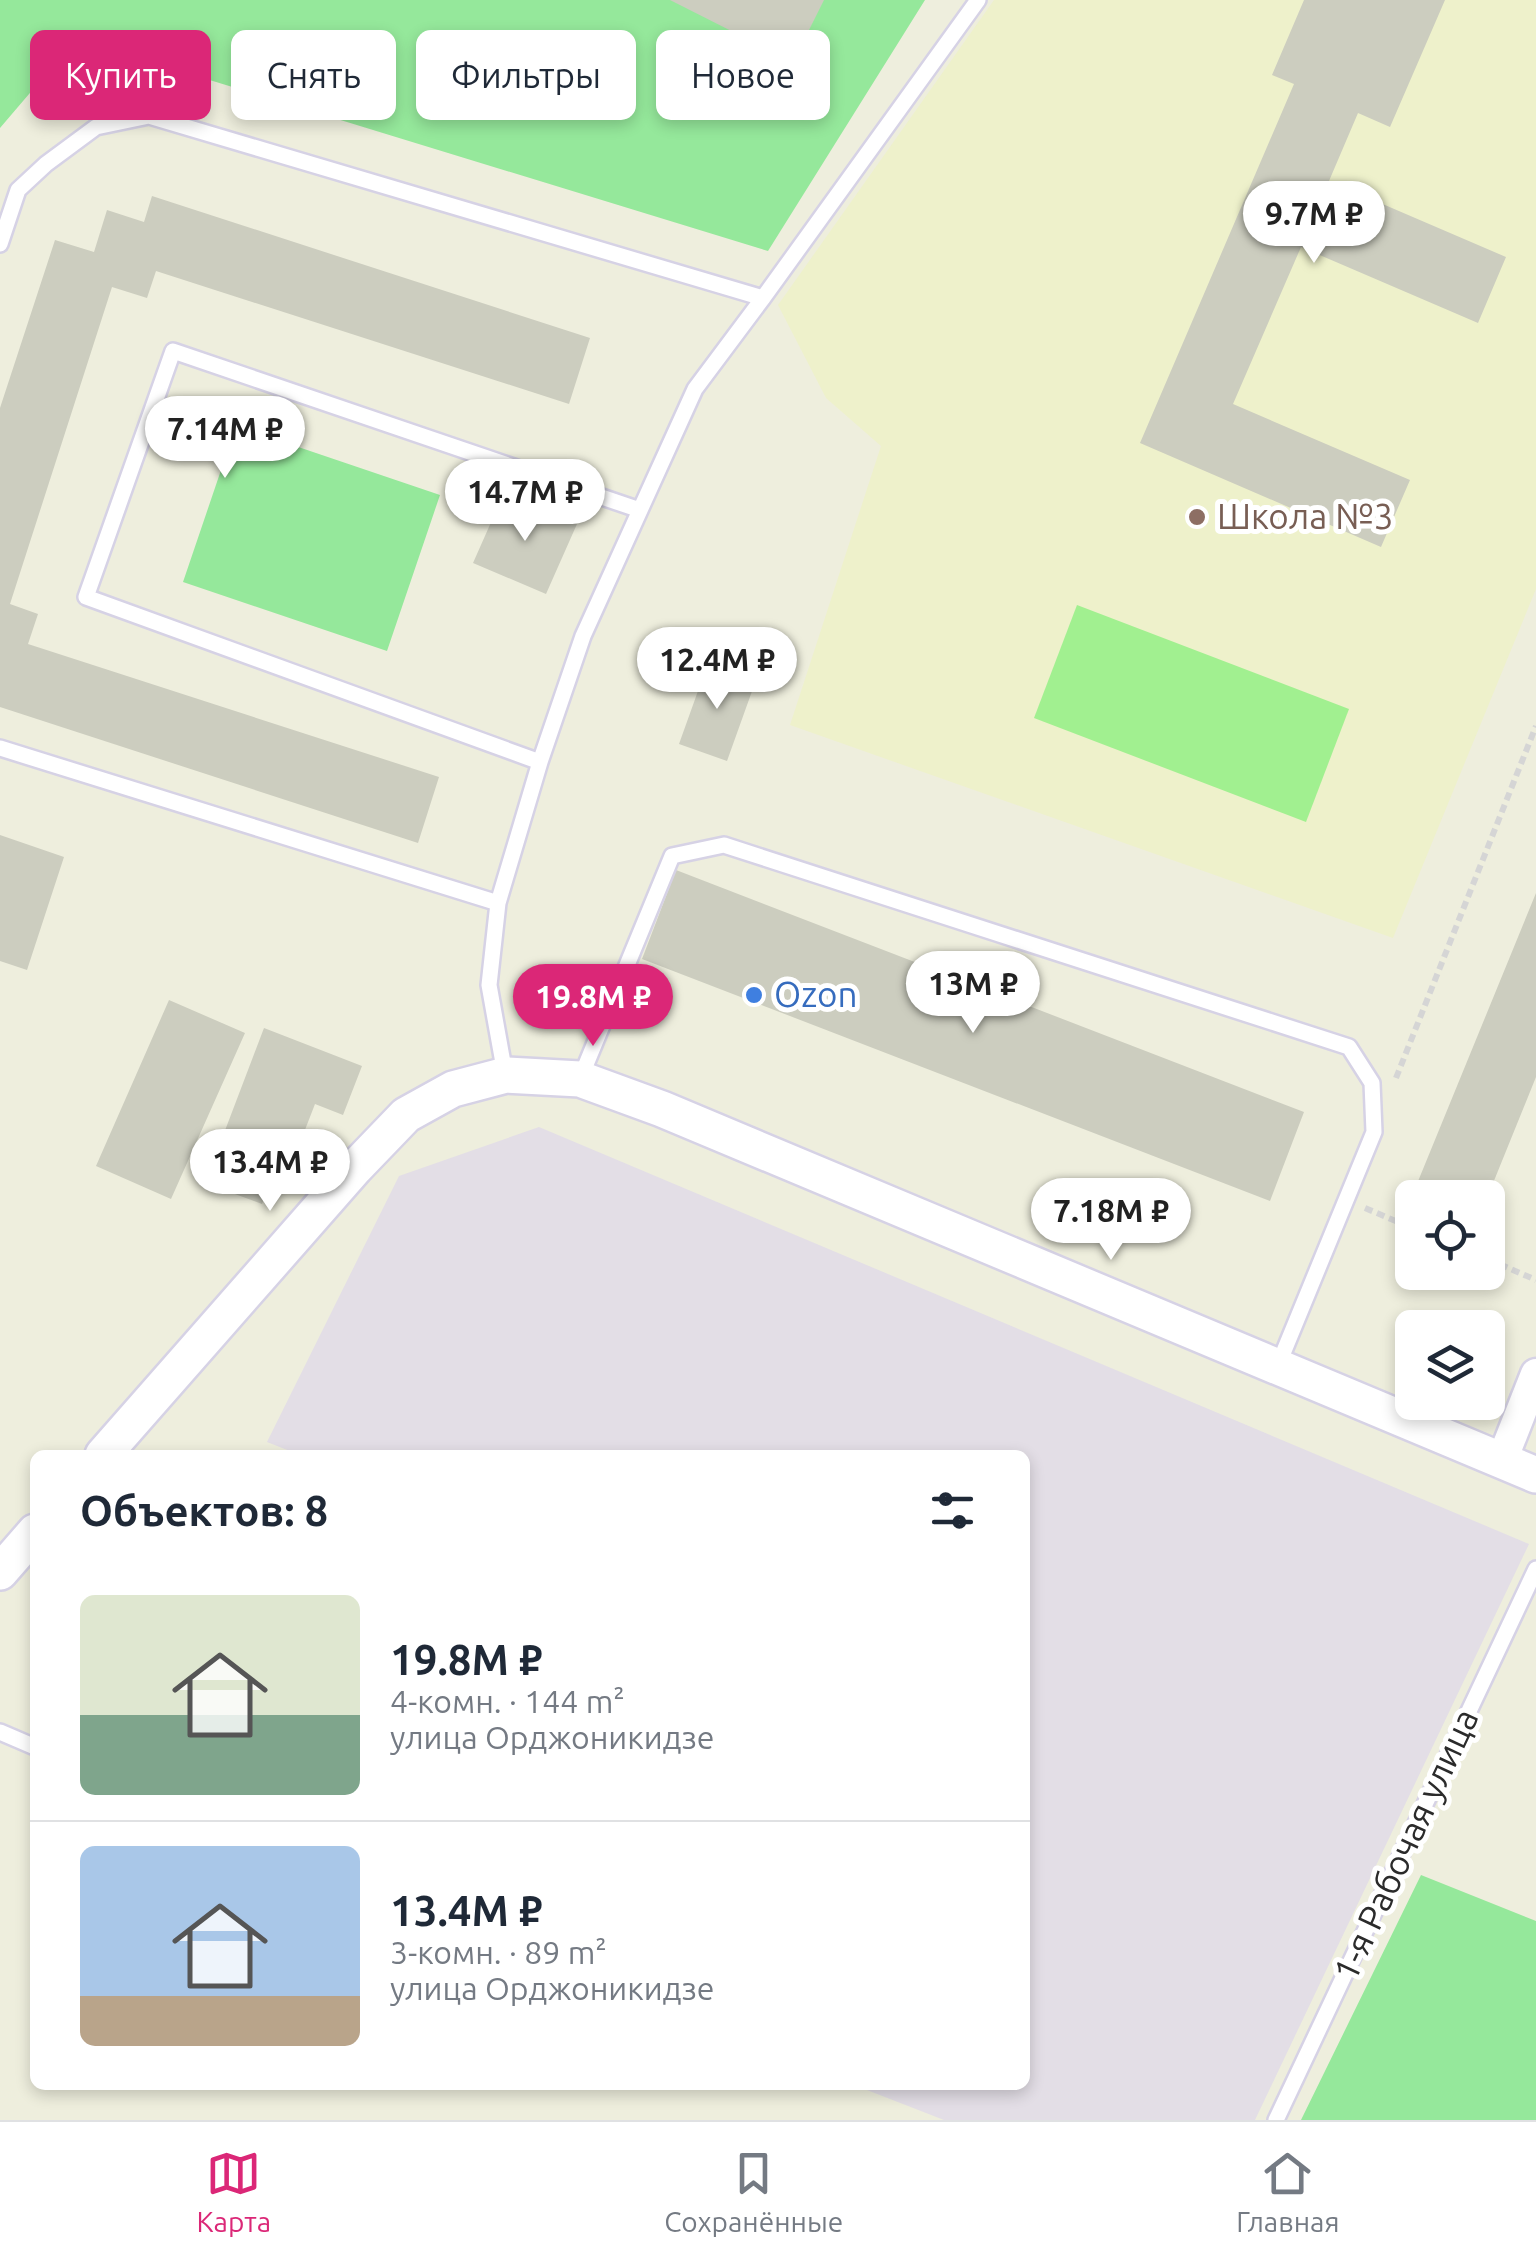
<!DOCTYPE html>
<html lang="ru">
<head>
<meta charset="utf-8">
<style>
	body { margin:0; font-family:Ubuntu,sans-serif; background:#f6f6f7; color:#1f2937; height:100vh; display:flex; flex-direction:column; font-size:38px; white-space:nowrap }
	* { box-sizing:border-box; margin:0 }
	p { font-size:32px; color:#747a83 }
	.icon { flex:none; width:55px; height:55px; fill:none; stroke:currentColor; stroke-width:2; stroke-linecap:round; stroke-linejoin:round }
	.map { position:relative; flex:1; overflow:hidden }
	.details { position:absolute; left:30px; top:1450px; width:1000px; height:640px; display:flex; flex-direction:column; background:#fff; border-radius:15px; box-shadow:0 5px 15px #0003 }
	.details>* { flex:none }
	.hud { position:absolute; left:30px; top:30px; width:1000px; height:90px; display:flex; gap:20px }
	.controls { position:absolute; left:1395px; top:1180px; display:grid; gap:20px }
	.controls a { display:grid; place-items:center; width:110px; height:110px; border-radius:15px; background:#fff; box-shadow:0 5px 15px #0003; font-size:50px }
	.price { position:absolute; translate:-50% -85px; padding:0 22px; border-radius:35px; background:#fff; color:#222; font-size:32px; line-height:65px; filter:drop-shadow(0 2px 5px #0008) }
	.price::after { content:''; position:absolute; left:50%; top:60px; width:30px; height:22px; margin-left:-15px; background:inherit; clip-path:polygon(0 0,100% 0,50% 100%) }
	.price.active { background:#db2777; color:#fff }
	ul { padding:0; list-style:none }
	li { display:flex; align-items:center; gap:30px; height:250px; padding:0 50px }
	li+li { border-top:2px solid #e0e1e3 }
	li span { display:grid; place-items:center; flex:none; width:280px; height:200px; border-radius:15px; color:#555 }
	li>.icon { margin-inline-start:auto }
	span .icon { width:120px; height:120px; fill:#fffc; stroke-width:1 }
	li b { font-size:42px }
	h2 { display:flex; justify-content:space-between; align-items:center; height:120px; padding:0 50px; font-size:42px }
	.tag { padding:0 35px; border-radius:15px; background:#fff; box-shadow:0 5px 15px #0003; font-size:35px; line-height:90px }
	.tag.active { background:#db2777; color:#fff }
	.dock { display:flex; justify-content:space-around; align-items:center; height:140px; border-top:2px solid #e0e1e3; background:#fff; font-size:28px; color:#747a83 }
	.dock a { display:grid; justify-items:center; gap:5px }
	.dock .active { color:#db2777 }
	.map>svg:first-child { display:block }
</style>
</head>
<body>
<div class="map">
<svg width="1536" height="2120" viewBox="0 0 1536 2120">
	<rect width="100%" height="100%" fill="#eed"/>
	<path fill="#e3dee6" d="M539,1127L1529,1544L1255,2120H944L854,2085H1025V1455H300L267,1442L399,1176Z"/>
	<path fill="#eef1cb" d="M994,0H1536V589L1393,938L790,725L881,446L826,398L778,305Z"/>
	<path fill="#95e89b" d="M0,0H925L768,251L76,39L0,128Z
		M236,426L440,495L387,651L183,582Z
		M1421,1875L1536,1921V2120H1301Z"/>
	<path fill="#a1f090" d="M1077,605L1349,709L1306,822L1034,718Z"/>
	<path fill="#cccdbf" d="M670,0H824L793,62Z
		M1304,0H1445L1390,127L1358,113L1329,181L1506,257L1478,323L1301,247L1233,404L1410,480L1381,547L1140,443L1294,84L1272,75Z
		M152,196L590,338L569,404L156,271L147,298L112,287L10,604L38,614L28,644L439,777L418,843L0,707V408L55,240L94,252L107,210L144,222Z
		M504,493L577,524L546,594L473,563Z
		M708,663L756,680L727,761L679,744Z
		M0,835L64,857L27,970L0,961Z
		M676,870L1304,1112L1270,1201L642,959Z
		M1536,893V1077L1487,1198H1416L1412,1196Z
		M169,1000L245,1033L171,1199L96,1166Z
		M264,1028L362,1066L343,1115L315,1104L291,1166L278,1161L262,1204L205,1183Z"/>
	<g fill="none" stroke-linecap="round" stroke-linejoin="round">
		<g stroke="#d6d2e5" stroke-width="20">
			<path id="service" d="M0,244L18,190L46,164L96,127L149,116L763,298
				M0,748L498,903
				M540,762L86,597L173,351L640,510
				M505,1074L489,985L498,903L540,762L583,636L695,389L763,298L978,0
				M580,1079L672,856L724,845L1349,1047L1372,1083L1374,1132L1277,1368
				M0,1732L35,1747
				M1276,2120L1536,1569"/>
		</g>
		<g stroke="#d6d2e5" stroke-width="35">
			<path id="minor" d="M1502,1460L1536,1374"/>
		</g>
		<g stroke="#d6d2e5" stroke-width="40">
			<path id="tertiary" d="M103,1455L355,1168L406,1115L453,1089L506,1075L580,1079L662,1109L1536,1475
				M0,1572L35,1532"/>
		</g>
		<path stroke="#d5d5d5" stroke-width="6" stroke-dasharray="8 5" stroke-linecap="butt" d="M1396,1078L1536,726
			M1365,1208L1412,1228
			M1488,1259L1536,1280"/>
		<use href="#service" stroke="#fff" stroke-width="15"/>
		<use href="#minor" stroke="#fff" stroke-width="30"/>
		<use href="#tertiary" stroke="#fff" stroke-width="35"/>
	</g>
	<circle fill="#8d6e63" stroke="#fff" stroke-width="4" cx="1197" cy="517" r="10"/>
	<circle fill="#3f7fe0" stroke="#fff" stroke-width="4" cx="754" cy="995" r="10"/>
	<g text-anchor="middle" stroke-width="10" stroke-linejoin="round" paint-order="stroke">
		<g font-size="35" fill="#785e54" stroke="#fff" text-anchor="start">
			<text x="1217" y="529">Школа №3</text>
		</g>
		<g font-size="35" fill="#366cbe" stroke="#fff" text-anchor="start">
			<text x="774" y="1007">Ozon</text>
		</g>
		<g font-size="35" fill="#2b2b2b" stroke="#fff">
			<text transform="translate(1406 1845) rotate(-65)" y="12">1-я Рабочая улица</text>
		</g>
	</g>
</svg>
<div class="controls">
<a><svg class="icon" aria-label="locate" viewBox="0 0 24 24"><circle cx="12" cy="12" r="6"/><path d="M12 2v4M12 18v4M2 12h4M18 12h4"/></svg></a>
<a><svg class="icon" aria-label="layers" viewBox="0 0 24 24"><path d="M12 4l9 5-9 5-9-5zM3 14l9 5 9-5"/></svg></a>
</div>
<b class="price" style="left:1314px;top:266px">9.7M ₽</b>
<b class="price" style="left:225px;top:481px">7.14M ₽</b>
<b class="price" style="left:525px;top:544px">14.7M ₽</b>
<b class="price" style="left:717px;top:712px">12.4M ₽</b>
<b class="price" style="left:973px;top:1036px">13M ₽</b>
<b class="price active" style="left:593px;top:1049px">19.8M ₽</b>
<b class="price" style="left:270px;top:1214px">13.4M ₽</b>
<b class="price" style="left:1111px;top:1263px">7.18M ₽</b>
<div class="hud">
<a class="tag active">Купить</a>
<a class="tag">Снять</a>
<a class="tag">Фильтры</a>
<a class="tag">Новое</a>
</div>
<section class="details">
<h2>Объектов: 8<svg class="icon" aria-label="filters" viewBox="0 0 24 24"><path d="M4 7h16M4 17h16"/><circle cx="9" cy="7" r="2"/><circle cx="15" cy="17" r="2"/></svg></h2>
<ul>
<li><span style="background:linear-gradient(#dfe7d0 60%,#7fa58c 0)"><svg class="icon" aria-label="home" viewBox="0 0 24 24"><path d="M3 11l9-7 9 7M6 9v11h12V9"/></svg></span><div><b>19.8M ₽</b><p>4-комн. · 144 m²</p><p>улица Орджоникидзе</p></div></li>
<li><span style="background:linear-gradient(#a9c7e8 75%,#b9a48a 0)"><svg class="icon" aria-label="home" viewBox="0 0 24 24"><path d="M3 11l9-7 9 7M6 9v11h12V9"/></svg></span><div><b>13.4M ₽</b><p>3-комн. · 89 m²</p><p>улица Орджоникидзе</p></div></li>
</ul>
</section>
</div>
<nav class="dock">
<a class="active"><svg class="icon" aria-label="map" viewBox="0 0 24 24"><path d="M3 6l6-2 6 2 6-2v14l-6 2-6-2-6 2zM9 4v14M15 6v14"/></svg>Карта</a>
<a><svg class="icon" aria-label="saved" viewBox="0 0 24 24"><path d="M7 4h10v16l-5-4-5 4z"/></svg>Сохранённые</a>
<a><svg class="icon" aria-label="home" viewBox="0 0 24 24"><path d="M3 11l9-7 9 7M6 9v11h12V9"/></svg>Главная</a>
</nav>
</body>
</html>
